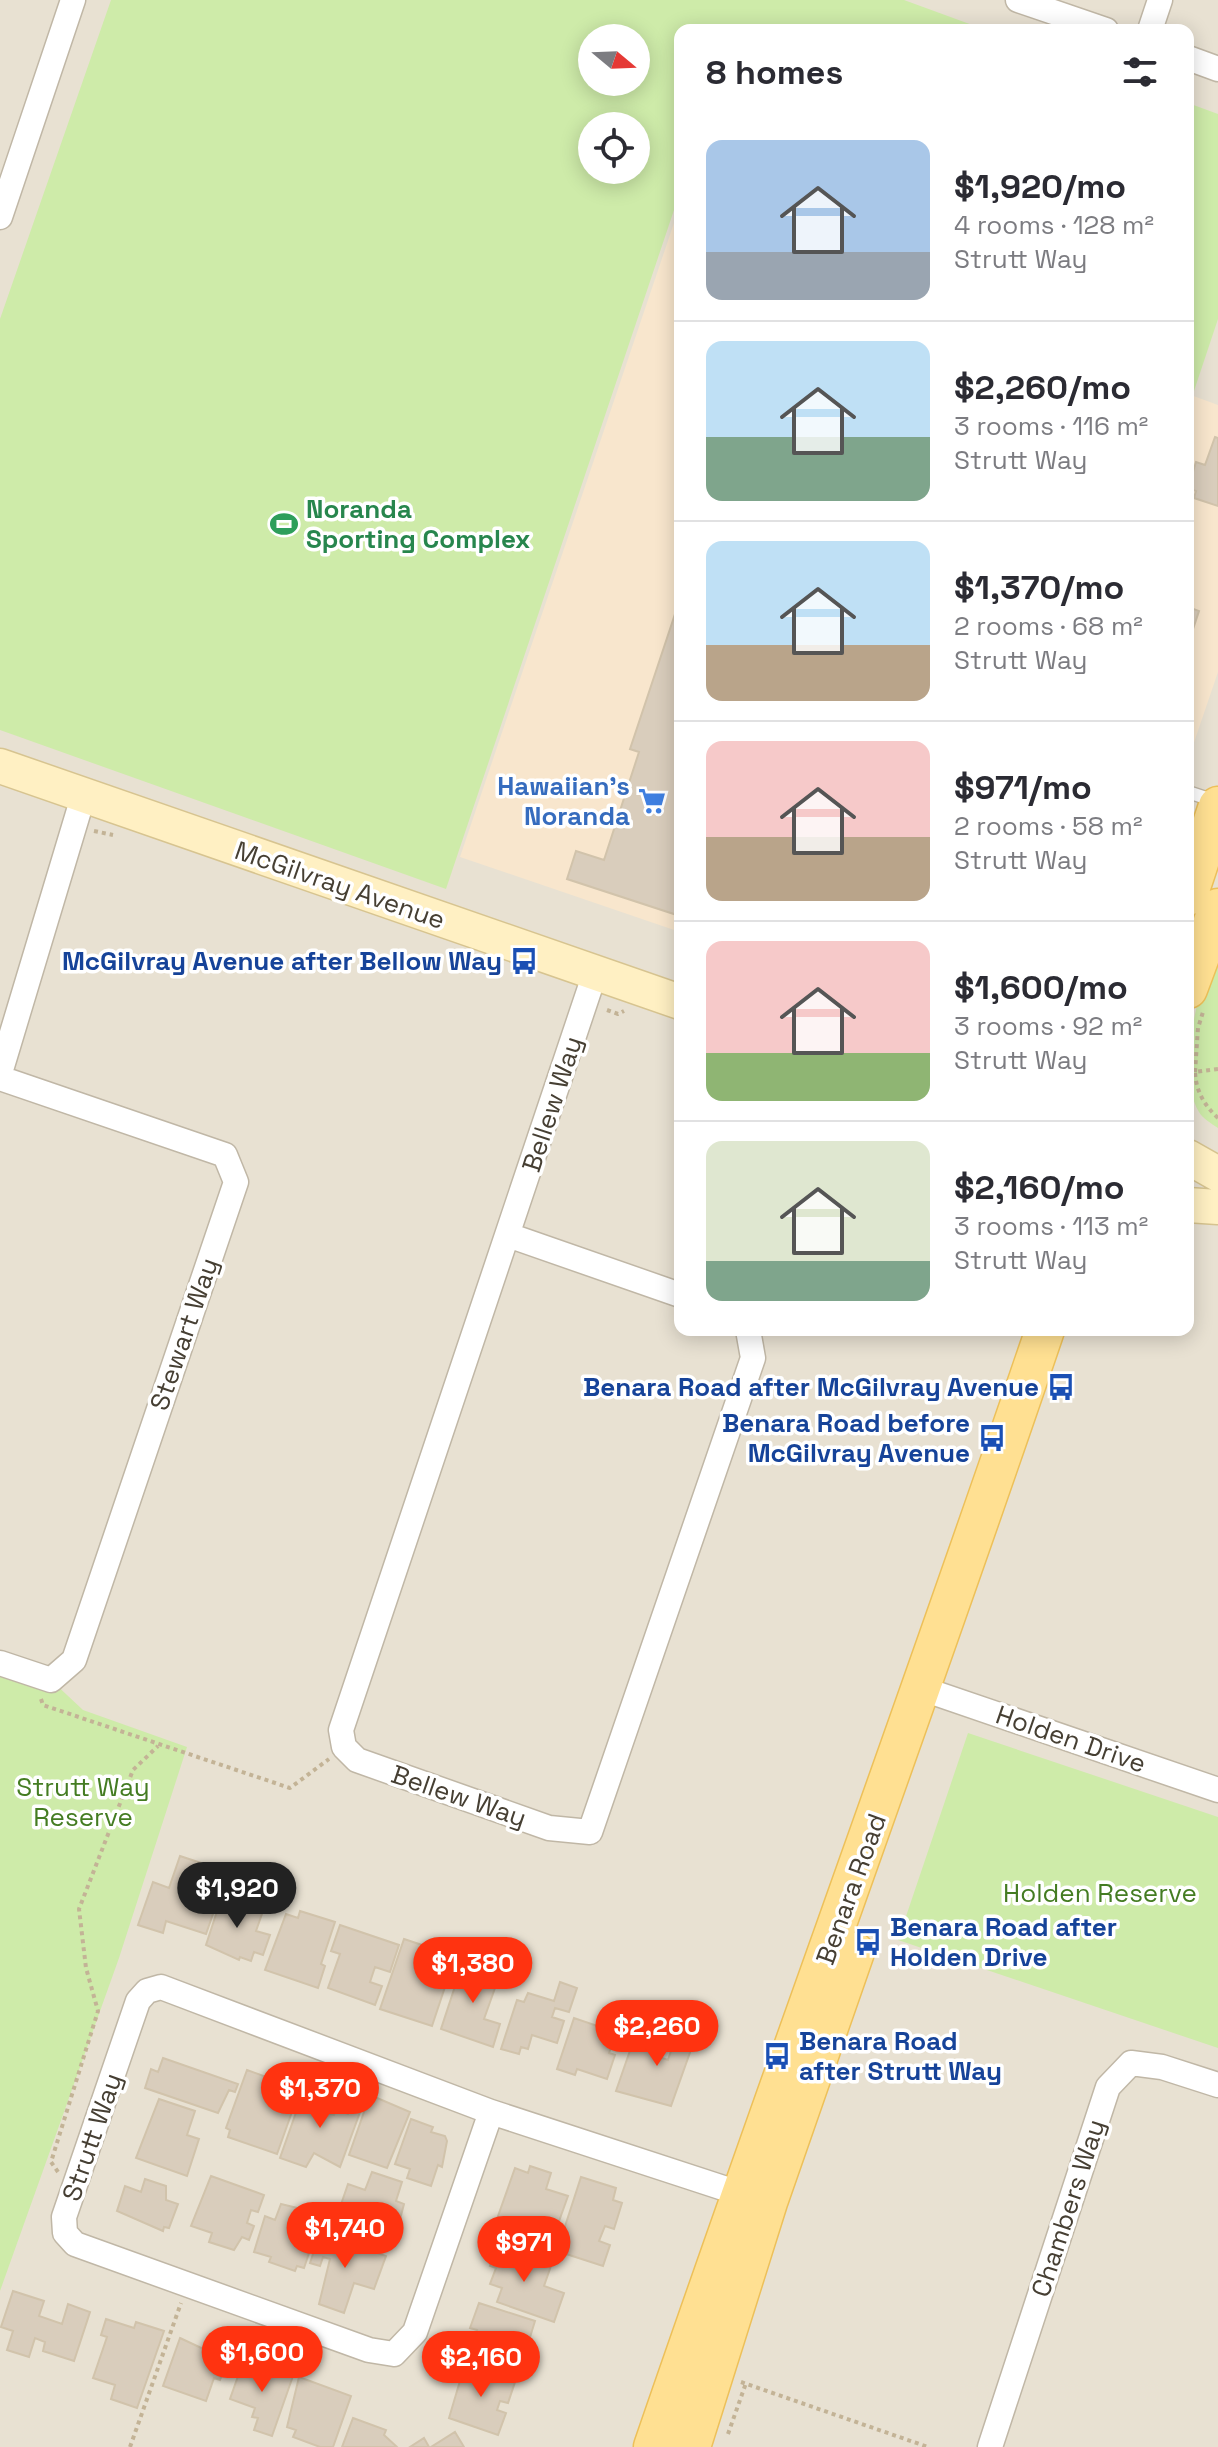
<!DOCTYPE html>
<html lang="en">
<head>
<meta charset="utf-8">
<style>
	body { margin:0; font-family:"Space Grotesk",sans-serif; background:#f7f7f7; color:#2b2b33; height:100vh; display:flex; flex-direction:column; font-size:30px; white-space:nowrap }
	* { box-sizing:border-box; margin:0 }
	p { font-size:26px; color:#7c7c81 }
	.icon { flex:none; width:44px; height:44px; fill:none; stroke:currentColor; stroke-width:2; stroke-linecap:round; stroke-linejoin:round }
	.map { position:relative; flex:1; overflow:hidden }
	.drawer { position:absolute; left:674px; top:24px; width:520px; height:1312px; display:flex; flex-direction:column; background:#fff; border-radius:16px; box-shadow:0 4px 20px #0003 }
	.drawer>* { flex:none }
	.needle { width:52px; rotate:109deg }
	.fabs { position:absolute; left:578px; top:24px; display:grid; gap:16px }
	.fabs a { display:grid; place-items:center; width:72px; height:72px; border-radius:50%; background:#fff; box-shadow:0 4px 20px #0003; font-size:40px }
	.price { position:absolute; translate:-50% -68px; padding:0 18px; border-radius:28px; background:#ff3310; color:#fff; font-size:26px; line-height:52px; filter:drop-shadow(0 2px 4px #0008) }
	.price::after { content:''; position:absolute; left:50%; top:48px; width:24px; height:18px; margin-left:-12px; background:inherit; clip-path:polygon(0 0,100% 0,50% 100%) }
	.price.current { background:#222; color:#fff }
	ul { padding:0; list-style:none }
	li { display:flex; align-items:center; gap:24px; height:200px; padding:0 32px }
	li+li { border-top:2px solid #e1e1e2 }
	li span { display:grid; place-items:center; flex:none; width:224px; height:160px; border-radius:16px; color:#555 }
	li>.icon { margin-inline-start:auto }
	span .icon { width:96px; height:96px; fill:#fffc; stroke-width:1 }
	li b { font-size:34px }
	h2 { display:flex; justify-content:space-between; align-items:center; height:96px; padding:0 32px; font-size:34px }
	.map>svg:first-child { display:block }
</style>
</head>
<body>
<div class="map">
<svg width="1218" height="2447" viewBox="0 0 1218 2447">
	<rect width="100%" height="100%" fill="#f4efe4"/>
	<path fill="#e8e1d2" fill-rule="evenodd" d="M0,0H1218V2447H0ZM680,30H1188V1330H680ZM592,38H636V82H592ZM592,126H636V170H592Z"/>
	<path fill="#f8e6cd" d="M677,214L680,215V932L460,857Z
		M1188,394L1218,405V672L1188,760Z"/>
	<path fill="#ceeba9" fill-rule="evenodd" d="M111,0H904L986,30H680V208L675,207L446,889L0,730V319ZM592,38H636V82H592ZM592,126H636V170H592Z
		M1188,103L1218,114V319L1194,391L1188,389Z
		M1218,935V1128C1211,1123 1203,1119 1199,1112C1173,1069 1203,979 1218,935Z
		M0,1663L51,1680L83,1710L187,1747L119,1958L0,2291Z
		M968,1733L1218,1817V2048L898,1940Z"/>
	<path fill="#d9cdbc" stroke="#d1c3ab" stroke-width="2" d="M1215,437L1218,438V506L1194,498L1196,491L1188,488L1196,462L1205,465Z
		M1188,594L1192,596L1188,607L1199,611L1188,644Z
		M680,599V916L567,879L576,851L604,860L639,752L630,749Z
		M180,1856L210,1866L206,1879L223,1885L206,1934L166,1921L163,1933L138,1925L153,1882L169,1888Z
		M223,1893L263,1911L256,1931L270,1935L263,1955L254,1952L251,1961L240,1957L239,1960L206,1945Z
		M300,1911L335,1922L321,1964L325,1966L318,1988L265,1970L286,1914L298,1918Z
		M340,1925L399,1945L390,1972L375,1967L370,1982L382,1986L375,2005L328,1988L340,1954L331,1951Z
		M404,1939L440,1951L436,1964L451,1969L432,2026L380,2009Z
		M463,1962L500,1974L484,2019L500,2024L493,2047L441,2029Z
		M560,1982L577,1988L569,2012L555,2008L552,2017L564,2021L557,2043L532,2035L528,2049L521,2047L519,2054L501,2049L517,2000L524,2002L528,1993L554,2001Z
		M617,2005L633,2010L622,2041L614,2039L609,2053L615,2055L607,2079L577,2069L575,2075L557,2069L574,2018L609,2030Z
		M681,2021L699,2027L671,2106L616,2091L634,2039L656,2047L653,2055L668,2060Z
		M163,2058L238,2084L235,2092L229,2090L218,2113L145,2088L151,2069L158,2072Z
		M247,2070L272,2079L270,2083L279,2086L280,2082L300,2089L277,2154L228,2137L230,2130L226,2128Z
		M309,2087L328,2093V2113L334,2115L336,2109L348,2114L354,2097L364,2101L340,2167L314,2153L306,2167L280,2158L304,2090L308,2091Z
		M370,2095L410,2112L387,2168L349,2155Z
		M159,2099L195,2111L187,2135L199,2139L187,2176L136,2158Z
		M411,2119L433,2127L431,2132L445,2136L447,2141L442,2167L438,2165L431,2186L407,2178L410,2169L395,2164Z
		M530,2166L551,2173L546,2189L568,2196L558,2224L553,2222L550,2232L521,2222L519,2227L497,2219L515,2168L528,2173Z
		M372,2172L402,2182L396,2201L404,2204L394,2242L381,2238L379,2244L333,2228L348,2184L365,2190Z
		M211,2176L264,2195L258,2212L251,2210L247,2223L254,2226L249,2240L242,2237L234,2250L209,2242L212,2233L191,2226Z
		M581,2177L616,2188L613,2200L622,2203L614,2229L605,2226L599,2241L610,2245L603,2266L557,2251Z
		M145,2179L166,2186V2200L178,2204L169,2228L164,2227L163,2231L117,2211L125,2186L141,2192Z
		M281,2204L322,2214L304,2268L297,2266L295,2271L269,2262L271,2257L254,2252L265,2216L275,2220Z
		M320,2233L386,2256L374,2289L354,2283L344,2313L319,2304L330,2259L323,2257L320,2266L310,2263Z
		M499,2242L524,2251L522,2257L528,2259L524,2271L528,2272L533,2260L551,2266L544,2286L564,2293L554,2322L497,2302L502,2288L490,2284L496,2268L490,2266Z
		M13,2291L44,2301L39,2316L62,2324L68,2304L90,2312L74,2361L43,2351L45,2342L35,2338L29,2357L7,2350L13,2331L1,2327Z
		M479,2303L535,2321L527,2347L501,2338L492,2366L467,2358L477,2330L470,2328Z
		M106,2319L134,2328L136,2322L164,2331L137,2408L111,2399L115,2385L93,2378L107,2337L101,2335Z
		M180,2338L227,2360L220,2380L214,2378L206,2401L163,2386Z
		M243,2362L293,2376L272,2436L254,2430L258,2418L252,2417L255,2408L230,2399Z
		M465,2364L515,2382L508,2403L500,2401L497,2410L506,2413L498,2435L449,2418Z
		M299,2377L351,2396L333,2447H320L293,2437L296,2430L287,2427Z
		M353,2418L386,2430L384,2435L397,2447H342Z
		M455,2432L464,2447H431Z
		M424,2438L429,2447H410Z"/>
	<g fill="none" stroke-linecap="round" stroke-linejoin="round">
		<g stroke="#c0b7a6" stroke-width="15">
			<path id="service" d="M1188,792L1215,801"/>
		</g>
		<g stroke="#c0b7a6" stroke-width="27">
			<path id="minor" d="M1018,0L1106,30
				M1150,30L1160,0
				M1188,58L1218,69
				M0,217L73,0
				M595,973L341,1730L344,1747L357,1760L549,1828L590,1832L753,1358L748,1330
				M0,1073L83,797
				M0,1078L225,1155L236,1182L74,1660L51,1680L0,1663
				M508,1235L680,1295
				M923,1689L1218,1790
				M491,2112L415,2332L394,2354L369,2350L75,2244L65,2233L64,2217L138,2001L147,1991L161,1987L491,2112L754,2198
				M990,2447L1108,2087L1131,2063L1162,2067L1218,2085"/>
		</g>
		<g stroke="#d7c490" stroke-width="37">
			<path id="secondary" d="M0,766L680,1002
				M1188,1157L1218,1174
				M1188,1205L1218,1207"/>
		</g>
		<g stroke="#edc059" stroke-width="41">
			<path id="primary" d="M1188,896L1218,806
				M1188,989L1218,908
				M653,2447C781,2074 918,1704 1045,1330
				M691,2447L768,2202L855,1952"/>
		</g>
		<path stroke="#c3b396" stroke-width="4" stroke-dasharray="4 4" stroke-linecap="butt" d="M94,831L113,835
			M607,1010L618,1014L624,1011
			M1218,1069L1195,1072C1196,1091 1204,1105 1218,1118
			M1195,1072L1198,1028L1203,1012
			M41,1699L43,1705L290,1788L329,1759
			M58,2172L51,2162L98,2011L86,1968L79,1909L133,1770L158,1746
			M741,2382L928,2447
			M728,2434L746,2383
			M130,2447L181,2303"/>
		<use href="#service" stroke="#fff" stroke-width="12"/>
		<use href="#minor" stroke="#fff" stroke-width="24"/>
		<use href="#secondary" stroke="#fff0c3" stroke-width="34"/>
		<use href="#primary" stroke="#ffe092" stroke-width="38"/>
	</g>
	<defs>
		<g id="stadium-bare" transform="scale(2.16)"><path d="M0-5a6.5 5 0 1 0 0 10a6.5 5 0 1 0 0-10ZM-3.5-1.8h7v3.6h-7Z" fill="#2e9e5b" stroke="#fff" stroke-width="2.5" paint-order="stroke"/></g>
		<g id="supermarket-bare" transform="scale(2.16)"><path d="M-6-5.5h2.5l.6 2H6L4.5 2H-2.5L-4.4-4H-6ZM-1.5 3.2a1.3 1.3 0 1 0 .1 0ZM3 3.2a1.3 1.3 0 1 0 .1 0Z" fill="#3f7fe0" stroke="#fff" stroke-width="2.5" paint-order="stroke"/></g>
		<g id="bus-bare" transform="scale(2.16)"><path d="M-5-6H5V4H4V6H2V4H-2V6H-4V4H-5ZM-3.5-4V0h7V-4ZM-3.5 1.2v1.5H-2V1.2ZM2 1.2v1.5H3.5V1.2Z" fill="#1a4fb4" stroke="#fff" stroke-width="2.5" paint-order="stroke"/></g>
	</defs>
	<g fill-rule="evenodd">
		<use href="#stadium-bare" x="284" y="524"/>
		<use href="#supermarket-bare" x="652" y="801"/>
		<use href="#bus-bare" x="524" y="961"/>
		<use href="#bus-bare" x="1061" y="1387"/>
		<use href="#bus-bare" x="992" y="1438"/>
		<use href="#bus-bare" x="868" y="1942"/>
		<use href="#bus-bare" x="777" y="2056"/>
	</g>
	<g text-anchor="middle" stroke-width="7" stroke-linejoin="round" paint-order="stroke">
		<g font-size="26" font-weight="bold" fill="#27864d" stroke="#fff" text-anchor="start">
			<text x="306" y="518">Noranda<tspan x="306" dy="30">Sporting Complex</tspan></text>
		</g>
		<g font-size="26" font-weight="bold" fill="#366cbe" stroke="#fff" text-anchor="end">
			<text x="630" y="795">Hawaiian's<tspan x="630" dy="30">Noranda</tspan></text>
		</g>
		<g font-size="26" fill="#463f33" stroke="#fff">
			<text transform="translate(340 885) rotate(19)" y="9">McGilvray Avenue</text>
			<text transform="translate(552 1104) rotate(-72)" y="9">Bellew Way</text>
			<text transform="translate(184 1334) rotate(-71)" y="9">Stewart Way</text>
			<text transform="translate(1071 1739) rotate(19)" y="9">Holden Drive</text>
			<text transform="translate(459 1796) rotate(19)" y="9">Bellew Way</text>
			<text transform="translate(851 1889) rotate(-70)" y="9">Benara Road</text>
			<text transform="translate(92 2137) rotate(-71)" y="9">Strutt Way</text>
			<text transform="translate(1068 2208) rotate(-72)" y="9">Chambers Way</text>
		</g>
		<g font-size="26" font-weight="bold" fill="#164399" stroke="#fff" text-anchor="end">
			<text x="502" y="970">McGilvray Avenue after Bellow Way</text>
			<text x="1039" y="1396">Benara Road after McGilvray Avenue</text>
			<text x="970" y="1432">Benara Road before<tspan x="970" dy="30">McGilvray Avenue</tspan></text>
			<text x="890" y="1936" text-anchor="start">Benara Road after<tspan x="890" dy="30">Holden Drive</tspan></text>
			<text x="799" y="2050" text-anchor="start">Benara Road<tspan x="799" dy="30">after Strutt Way</tspan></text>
		</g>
		<g font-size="26" fill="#447c22" stroke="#fff">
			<text x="83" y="1796">Strutt Way<tspan x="83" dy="30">Reserve</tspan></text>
			<text x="1100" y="1902">Holden Reserve</text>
		</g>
	</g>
</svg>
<div class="fabs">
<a><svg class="needle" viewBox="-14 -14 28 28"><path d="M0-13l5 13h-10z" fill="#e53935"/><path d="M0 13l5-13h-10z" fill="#7c7c81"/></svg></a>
<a><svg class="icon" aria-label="locate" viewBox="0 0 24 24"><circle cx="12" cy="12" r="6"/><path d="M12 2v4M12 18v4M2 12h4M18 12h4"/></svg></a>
</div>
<b class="price current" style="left:237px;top:1930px">$1,920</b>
<b class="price" style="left:473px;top:2005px">$1,380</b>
<b class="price" style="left:657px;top:2068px">$2,260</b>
<b class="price" style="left:320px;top:2130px">$1,370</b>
<b class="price" style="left:345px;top:2270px">$1,740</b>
<b class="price" style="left:524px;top:2284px">$971</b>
<b class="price" style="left:262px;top:2394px">$1,600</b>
<b class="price" style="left:481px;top:2399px">$2,160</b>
<section class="drawer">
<h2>8 homes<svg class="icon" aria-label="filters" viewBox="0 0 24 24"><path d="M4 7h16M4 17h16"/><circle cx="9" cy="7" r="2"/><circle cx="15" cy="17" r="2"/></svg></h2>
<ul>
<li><span style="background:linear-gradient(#a9c7e8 70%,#9aa5b1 0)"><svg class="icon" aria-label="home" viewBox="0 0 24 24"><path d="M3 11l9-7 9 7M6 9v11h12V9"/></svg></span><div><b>$1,920/mo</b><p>4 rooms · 128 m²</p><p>Strutt Way</p></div></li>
<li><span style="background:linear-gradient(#bfe0f5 60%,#7fa58c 0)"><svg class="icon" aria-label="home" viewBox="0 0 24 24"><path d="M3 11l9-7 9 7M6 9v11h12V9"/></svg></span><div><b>$2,260/mo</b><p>3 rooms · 116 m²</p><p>Strutt Way</p></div></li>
<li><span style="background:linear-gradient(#bfe0f5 65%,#b9a48a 0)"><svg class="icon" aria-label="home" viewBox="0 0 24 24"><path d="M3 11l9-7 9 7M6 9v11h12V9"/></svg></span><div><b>$1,370/mo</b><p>2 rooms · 68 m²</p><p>Strutt Way</p></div></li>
<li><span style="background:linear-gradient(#f6c9c9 60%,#b9a48a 0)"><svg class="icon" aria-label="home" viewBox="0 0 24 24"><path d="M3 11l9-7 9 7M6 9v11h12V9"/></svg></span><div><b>$971/mo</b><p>2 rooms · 58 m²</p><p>Strutt Way</p></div></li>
<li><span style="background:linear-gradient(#f6c9c9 70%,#8fb573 0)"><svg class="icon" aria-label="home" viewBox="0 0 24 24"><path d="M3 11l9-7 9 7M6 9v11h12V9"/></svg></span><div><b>$1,600/mo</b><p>3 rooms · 92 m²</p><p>Strutt Way</p></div></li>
<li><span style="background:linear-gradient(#dfe7d0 75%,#7fa58c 0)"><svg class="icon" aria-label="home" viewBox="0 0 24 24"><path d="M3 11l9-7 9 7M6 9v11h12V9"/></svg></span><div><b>$2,160/mo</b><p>3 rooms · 113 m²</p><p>Strutt Way</p></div></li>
</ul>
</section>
</div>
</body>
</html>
